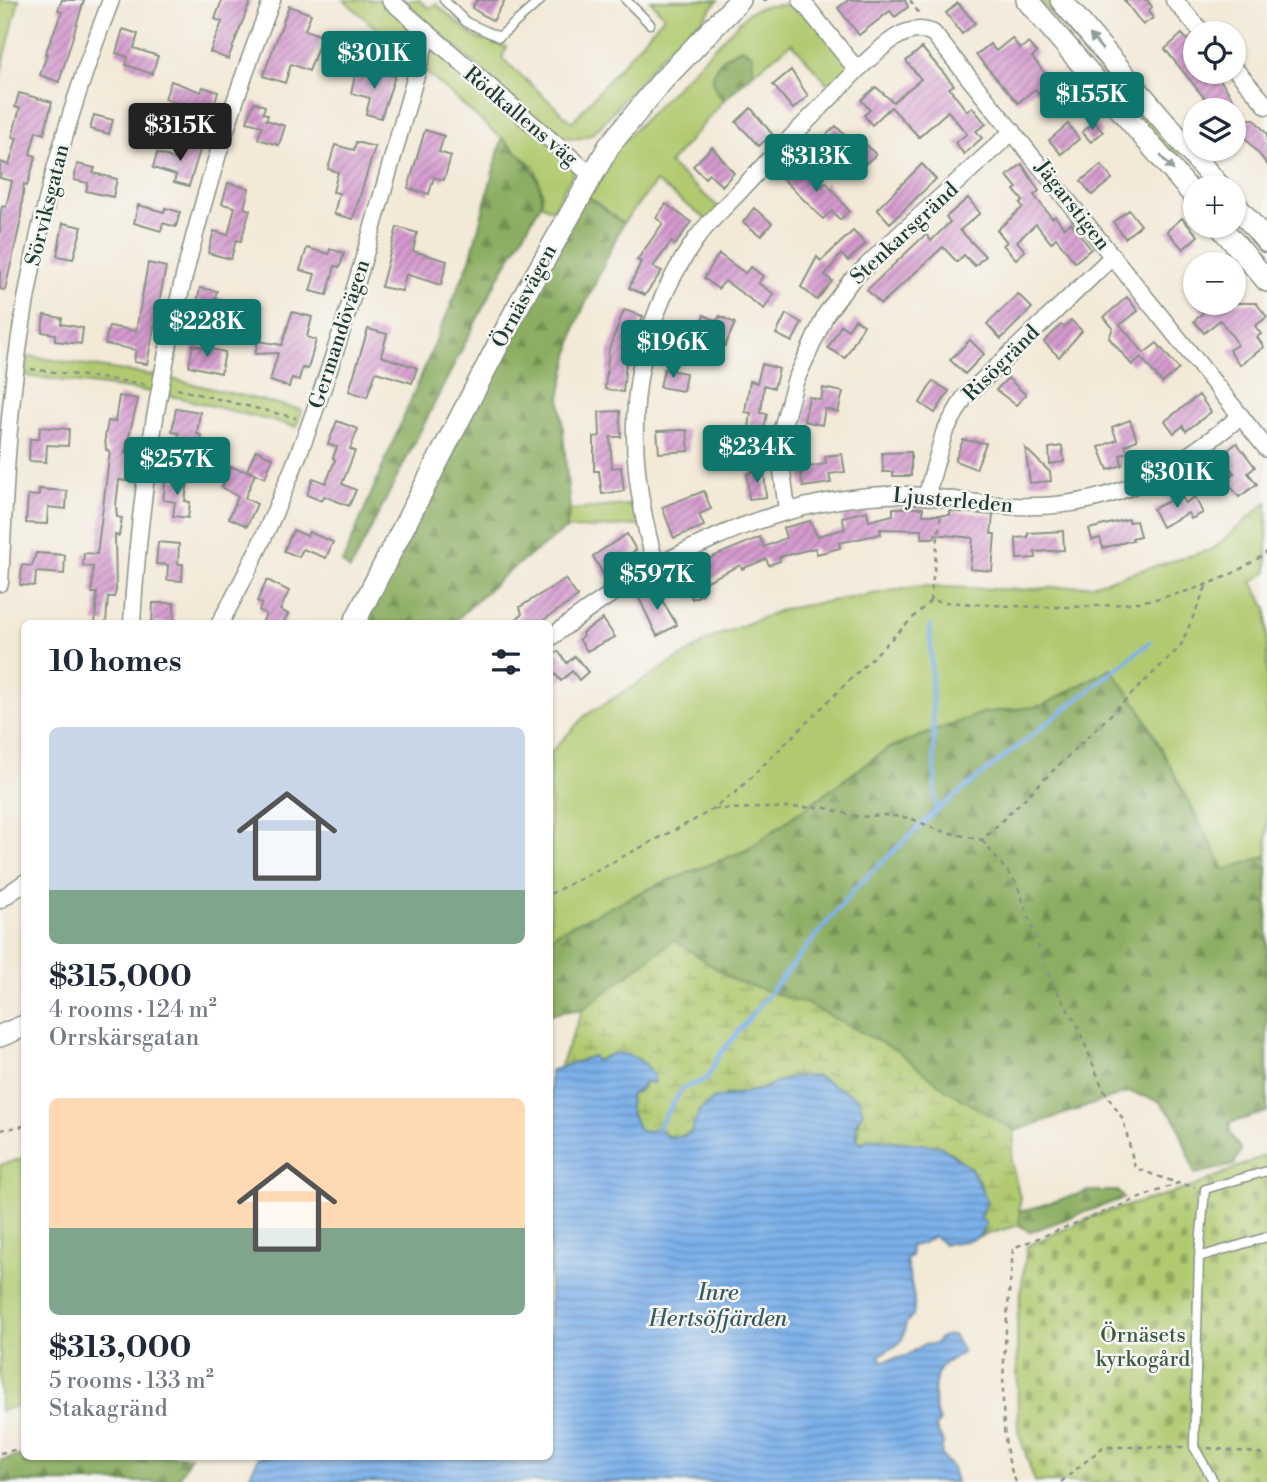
<!DOCTYPE html>
<html lang="en">
<head>
<meta charset="utf-8">
<style>
	body { margin:0; font-family:"Libre Bodoni",serif; background:#f2f2f3; color:#1f2937; height:100vh; display:flex; flex-direction:column; font-size:26px; white-space:nowrap }
	* { box-sizing:border-box; margin:0 }
	p { font-size:23px; color:#747a83 }
	.icon { flex:none; width:38px; height:38px; fill:none; stroke:currentColor; stroke-width:2; stroke-linecap:round; stroke-linejoin:round }
	.map { position:relative; flex:1; overflow:hidden }
	.side { position:absolute; left:21px; top:620px; width:532px; height:840px; display:flex; flex-direction:column; background:#fff; border-radius:10px; box-shadow:0 2px 5px #0004 }
	.side>* { flex:none }
	.tools { position:absolute; left:1183px; top:21px; display:grid; gap:14px }
	.tools a { display:grid; place-items:center; width:63px; height:63px; border-radius:50%; background:#fff; box-shadow:0 2px 5px #0004; font-size:35px }
	.price { position:absolute; translate:-50% -60px; padding:0 16px; border-radius:7px; background:#0f766e; color:#fff; font-size:23px; line-height:46px; filter:drop-shadow(0 2px 4px #0008) }
	.price::after { content:''; position:absolute; left:50%; top:42px; width:21px; height:16px; margin-left:-10px; background:inherit; clip-path:polygon(0 0,100% 0,50% 100%) }
	.price.selected { background:#222; color:#fff }
	ul { padding:0; list-style:none }
	li { display:grid; align-content:center; gap:14px; height:371px; padding:0 28px }
	li span { display:grid; place-items:center; height:217px; border-radius:10px; color:#555 }
	li>.icon { margin-inline-start:auto }
	span .icon { width:126px; height:126px; fill:#fffc; stroke-width:1 }
	li b { font-size:30px }
	h2 { display:flex; justify-content:space-between; align-items:center; height:84px; padding:0 28px; font-size:30px }
	.map>svg:first-child { display:block }
</style>
</head>
<body>
<div class="map">
<svg width="1267" height="1482" viewBox="0 0 1267 1482">
	<defs>
		<pattern id="forest-firs" width="22" height="20" patternUnits="userSpaceOnUse" patternTransform="scale(1.75)"><rect width="22" height="20" fill="#8cae62"/><path d="M5 1l3.5 6h-7zM16 11l3.5 6h-7z" fill="#728f52"/></pattern>
		<pattern id="wetland-marsh" width="20" height="14" patternUnits="userSpaceOnUse" patternTransform="scale(1.75)"><rect width="20" height="14" fill="#b1ca70"/><path d="M1 5h8M5 5V1M11 12h8M15 12V8" fill="none" stroke="#8fa55d"/></pattern>
		<pattern id="cemetery-stones" width="16" height="16" patternUnits="userSpaceOnUse" patternTransform="scale(1.75)"><rect width="16" height="16" fill="#b1ca70"/><path d="M2 7V4a2 2 0 0 1 4 0v3zM10 15v-3a2 2 0 0 1 4 0v3z" fill="#8fa55d"/></pattern>
		<pattern id="water-rules" width="6" height="5" patternUnits="userSpaceOnUse" patternTransform="scale(1.75)"><rect width="6" height="5" fill="#7cb0e9"/><path d="M0 2.5h6" fill="none" stroke="#6590be"/></pattern>
		<pattern id="building-hatch" width="6" height="6" patternUnits="userSpaceOnUse" patternTransform="scale(1.75)"><rect width="6" height="6" fill="#d59ace"/><path d="M-1 1l2-2M0 6l6-6M5 7l2-2" fill="none" stroke="#ac7fa8"/></pattern>
	</defs>
	<rect width="100%" height="100%" fill="#f6f6f2"/>
	<filter id="ink" filterUnits="userSpaceOnUse"><feTurbulence type="fractalNoise" baseFrequency=".0143" numOctaves="2"/><feDisplacementMap in="SourceGraphic" scale="14" xChannelSelector="R" yChannelSelector="G"/><feConvolveMatrix kernelMatrix="1 2 1 2 8 2 1 2 1" color-interpolation-filters="sRGB"/></filter>
	<filter id="wash" filterUnits="userSpaceOnUse"><feTurbulence type="fractalNoise" baseFrequency=".00686" numOctaves="4" result="noise"/><feDisplacementMap in="SourceGraphic" scale="28" xChannelSelector="R" yChannelSelector="G"/><feGaussianBlur stdDeviation="1.57" result="paint"/><feColorMatrix in="noise" values="0 0 0 0 0 0 0 0 0 0 0 0 0 0 0 0 0 1.4 0 .05"/><feComposite in="paint" operator="in"/></filter>
	<g filter="url(#wash)">
		<rect width="100%" height="100%" fill="#f3e9d7"/>
		<path fill="#b1ca70" stroke="#688452" stroke-width="2" d="M0,0H19L0,76Z
			M344,0H389L578,165L552,210L541,204L542,192L535,168Z
			M403,0H419L429,8L436,4L474,37L507,47L502,58L572,122L664,16L650,0H718L702,20L666,50L596,131C580,143 563,139 548,129Z
			M800,0L857,69L835,92L792,43L753,73L752,54L742,48C717,58 701,78 724,100L669,164L722,210L711,223L656,182L623,223L581,191L590,175L749,12C775,0 783,10 800,0Z
			M1039,0H1048L1207,187H1199Z
			M28,356L163,377L302,410L296,427L160,393L26,376Z
			M1267,502V572L1252,582L1267,608V856L1225,871L1142,712L1111,669L1042,706L982,713L887,749L747,850L655,886L550,938V753L586,715L714,637L784,609L920,586L1019,590L1091,585L1213,549Z
			M640,504L645,525L566,529L570,510Z
			M24,1158V1404L0,1411V1165Z"/>
		<path fill="url(#forest-firs)" stroke="#56764b" stroke-width="2" d="M741,48L752,54L753,73L724,100C701,78 718,59 741,48Z
			M502,138C524,158 543,173 541,204L496,282L350,570L342,563L470,260Z
			M581,191L623,223L576,324L560,397L570,510L566,529L505,574L453,623H354Z
			M1111,668L1142,712L1224,870L1267,856V1112L1230,1123V1133L1241,1150L1234,1165L1195,1174L1177,1122L1159,1101L1129,1092L1015,1131L945,1089L897,1051L807,1004L733,980L674,940L583,1009L550,1014V938L559,931L655,886L747,850L887,749L982,713L1042,706Z
			M1089,1191H1117L1124,1198L1030,1232L1019,1225V1212Z
			M24,1455V1456H191L176,1482H0V1460Z"/>
		<path fill="url(#wetland-marsh)" stroke="#688452" stroke-width="2" d="M674,940L733,980L807,1004L897,1051L945,1089L1015,1131L1011,1161L1020,1198L1019,1225L978,1237L985,1230L980,1217L983,1195L980,1182L964,1163L950,1152L931,1145L894,1143L882,1139L858,1142V1098L816,1076L790,1077L760,1090L725,1095L699,1111L692,1132L677,1138L638,1129L627,1112L631,1094L642,1088L643,1082L654,1083L652,1072L637,1059L608,1056L596,1061L584,1059L558,1070L583,1009Z"/>
		<path fill="url(#cemetery-stones)" stroke="#688452" stroke-width="2" d="M1267,1154V1482H1035L1018,1431L1017,1323L1027,1246L1099,1214L1193,1187Z"/>
		<path fill="url(#water-rules)" stroke="#4e768e" stroke-width="2" d="M614,1053C633,1054 652,1063 655,1083L644,1082L639,1091L631,1094C626,1113 634,1113 638,1129L647,1132L658,1127L667,1137L684,1136L691,1132L699,1111L713,1099L759,1090L790,1077L816,1076L858,1098L863,1111L855,1126L858,1142L863,1144L868,1138L940,1146L971,1168L987,1201L980,1217L986,1223C982,1245 961,1240 944,1244L934,1236L921,1244L910,1246L911,1256L906,1258C908,1277 917,1295 913,1315L906,1323C901,1351 900,1340 879,1356L883,1361L906,1356L923,1345L935,1344L941,1337L953,1335L963,1352C957,1358 952,1358 945,1363C932,1371 931,1411 940,1421L935,1427L943,1442L941,1455L952,1468L956,1482H247L259,1456H550V1071L593,1056L596,1061Z"/>
		<g fill="none" stroke-linecap="round" stroke-linejoin="round">
			<path stroke="#7cb0e9" stroke-width="4.5" d="M930,625L936,811
				M658,1127L683,1088L706,1080L720,1054L856,887L936,811L1150,642"/>
		</g>
		<g id="blocks">
			<path fill="url(#building-hatch)" d="M62,0H84L59,82L40,75L47,54H45L62,12L58,10Z
				M222,0H251L228,59L210,52L222,22L215,19Z
				M477,0H505L493,21L472,8Z
				M848,0H905L908,7L895,17L890,11L859,35L838,8Z
				M1124,0H1147L1152,7L1148,11L1153,18L1143,25Z
				M958,3L975,23L962,34L946,13Z
				M289,6L311,14L305,30L322,36L309,71L291,64L285,83L263,76Z
				M123,29L138,34L134,48L158,56L152,74L126,65L128,57L116,53Z
				M1182,34L1187,40L1192,36L1195,40V72H1215L1240,110H1214L1165,49Z
				M1012,38L1020,49L1028,43L1037,53L1032,57L1058,90L1045,101L1035,89L1018,103L976,55L990,44L996,51Z
				M922,48L954,85L949,88L967,111L972,107L986,124L976,131L982,138L964,154L955,143L967,134L948,111L919,137L891,107L872,125L864,115L870,110L861,100L876,87L893,102L921,79L906,61Z
				M791,70L808,96L793,109L773,85Z
				M356,71L378,77L379,72L395,76L381,118L366,114L370,98L351,93Z
				M171,81L201,92L203,87L218,92L213,109L199,105L197,110L165,99Z
				M19,93L52,102L44,134L36,131L30,154L36,156L27,186L24,184L20,224L5,290L0,289V217L2,206L6,207L12,181L0,178V162L9,165L17,138L12,137L20,108L15,107Z
				M254,102L265,106L263,113L268,115L266,120L285,126L279,145L258,139L262,126L247,122Z
				M751,108L772,134L759,146L736,122Z
				M94,115L113,120L109,134L90,129Z
				M1250,119H1254L1267,134V164L1238,129Z
				M1094,122L1103,132L1091,142L1082,132Z
				M1068,124L1079,139L1061,154L1049,140Z
				M836,126L851,142L837,154L823,138Z
				M425,130L444,136L439,152L451,156L444,180L434,177L429,194L408,188Z
				M181,141L201,147L189,186L174,182L176,175L153,168L157,153L175,159Z
				M356,142L375,147L353,219L334,214L339,193L333,192L338,172L328,169L335,145L354,150Z
				M866,144L876,155L865,164L856,153Z
				M712,147L734,173L722,186L709,174L705,178L693,166Z
				M77,164L95,168L93,173L117,179L113,197L86,191L88,183L74,180Z
				M922,164L936,179L890,223L877,209Z
				M1022,164L1039,191L1034,195L1052,218L1055,216L1064,228L1071,223L1091,249L1075,262L1056,238L1051,243L1036,224L1017,241L1025,251L1016,259L1003,245L1007,242L997,230L1023,207L1020,203L1023,201L1014,190L1017,188L1007,176Z
				M796,165L820,188L826,182L849,211L840,220L832,211L823,219L783,179Z
				M1101,165L1112,179L1092,195L1081,181Z
				M228,183L249,188L244,208L250,210L241,241L236,240L231,259L208,253L214,231L228,235L235,207L222,204Z
				M968,198L980,213L960,230L985,256L975,266L964,255L957,262L943,247L881,304L867,290L926,234L931,241L950,222L946,217Z
				M666,204L691,222L675,245L671,242L653,267L662,271L645,295L629,288L641,262L637,260L663,223L656,218Z
				M138,205L164,212L165,208L180,212L176,227L163,223L161,231L134,223Z
				M754,208L772,223L761,236L743,222Z
				M1129,210L1141,225L1125,238L1113,222Z
				M1182,218L1198,236L1183,249L1167,231Z
				M63,223L82,227L73,259L57,256Z
				M397,227L417,233L413,251L447,261L441,285L406,274L402,291L381,287Z
				M853,231L866,244L848,261L841,254L825,275L832,281L817,300L801,287L817,257L821,261Z
				M307,248L329,254L330,249L344,253L340,267L335,266L327,295L310,291L315,274L300,270Z
				M719,254L745,273L751,267L763,276L758,283L774,294L764,309L725,281L718,289L704,278Z
				M148,263L166,267L147,364L134,362L136,350L105,344L109,326L136,331Z
				M200,288L217,291L215,298L238,303L233,324L208,319L211,305L197,302Z
				M1018,294L1032,308L1001,339L987,324Z
				M1127,297L1138,311L1120,325L1144,353L1157,343L1179,369L1162,383L1141,357L1132,365L1109,338L1113,328L1104,317Z
				M1195,303H1256L1267,317L1255,326L1261,334L1257,337L1264,347L1240,365L1229,350L1237,345L1235,340L1220,320L1204,333L1194,321L1203,313Z
				M624,310L643,316L626,362L623,392L605,389L609,349Z
				M292,312L312,317L307,337L316,340L308,369L302,368L299,380L292,378L289,387L270,381L278,353L255,354L258,341L282,345Z
				M786,314L802,323L792,342L776,334Z
				M44,315L62,318L61,324L83,328L81,344L55,341V334L42,332Z
				M704,315L717,321L720,316L735,323L725,346L697,334Z
				M855,319L864,325L845,358L828,348L841,325L848,330Z
				M1071,320L1082,331L1059,357L1044,342L1061,325L1064,327Z
				M368,329L387,334L381,356L417,368L412,383L376,372L367,397L349,391Z
				M970,340L984,354L965,374L950,360Z
				M193,345L225,352L221,373L189,366Z
				M762,364L779,369L774,388L764,385L761,413L767,414L761,443L747,442L751,413L745,412L750,381L757,383Z
				M664,369L686,373L683,391L660,387Z
				M1008,378L1026,395L1016,405L996,390Z
				M933,381L949,391L935,413L920,403Z
				M823,388L843,392L838,412L825,409L822,425L804,421L809,397L821,400Z
				M1199,395L1211,412L1186,431L1183,426L1174,433L1165,421Z
				M119,396L138,399L125,453H129L126,481L119,480L116,506L117,517L122,518L119,536L115,535L116,591L114,597H108L106,623H95L97,593H92L93,567L83,566L84,553L97,554L110,451L106,450L105,437L108,421L115,422Z
				M176,408L200,412L197,434L202,435L199,454L183,451L185,441L178,439L179,433L172,432Z
				M620,411L621,437H610L612,468L621,467L624,491L602,494L599,471H594V437L600,436L599,412Z
				M1130,420L1137,440L1125,445L1128,452L1120,455L1122,465L1108,470L1099,447L1117,440L1112,427Z
				M337,421L358,429L350,449L355,451L342,484L356,490L349,506L324,496L322,501L307,495L313,478L326,483L335,460L333,458L337,447L328,444Z
				M40,427L69,429L68,446L47,445L46,462L29,461L30,439H39Z
				M687,430L689,451L659,453L657,431Z
				M963,440L986,443L976,469L955,461Z
				M1237,443L1255,467L1248,473L1257,484L1239,497L1226,480L1234,473L1220,456Z
				M1062,446L1064,462L1050,464L1049,448Z
				M1025,448L1050,472L1051,481L1030,483Z
				M256,450L273,458L265,478L247,470Z
				M911,452V476H893V472H883L882,453Z
				M842,454L845,472L829,474L831,483L803,487L800,468L826,464L825,456Z
				M231,467L255,474L245,498L257,504L247,526L229,518L238,497L222,487Z
				M764,469L766,497L749,499L747,474Z
				M166,478L188,481L185,501L190,502L188,518L173,516L175,502L163,500Z
				M39,489L67,491L66,509L48,507L47,524L26,523L28,495L39,496Z
				M704,491L711,509L699,514L704,526L674,538L662,507Z
				M1181,495L1185,503L1195,497L1203,513L1191,519L1188,513L1162,527L1153,509Z
				M893,508H923V515H950V511L993,515L991,534H995L992,571L970,569L973,538L935,534V538H922V530L880,529L881,534L839,543L840,548L817,554L815,548L779,557L780,561L769,565L766,559L742,569L740,565L699,585L703,594L692,599L679,571L760,537L764,547L786,538L783,528L810,521L817,536L845,529L842,517L867,511L869,521L893,515Z
				M1128,519L1129,522L1136,521L1140,536L1132,538L1133,540L1103,548L1100,538L1092,540L1089,529Z
				M293,530L307,536L309,532L333,542L326,558L303,549L299,557L284,551Z
				M1063,531L1064,550L1035,552L1036,558L1017,559L1016,538L1028,537V533Z
				M627,534L636,550L627,556L630,561L605,578L593,556Z
				M158,542L179,544L178,564H183L182,581L167,580L168,565L156,564Z
				M36,553L65,555L64,574L36,572L35,586L20,585L22,565L32,566Z
				M565,579L578,597L539,623H512L522,614L520,607Z
				M267,580L289,591L280,610L288,614L283,623H262L266,614L259,610L262,604L257,601Z
				M654,587L677,625L657,636L638,596Z
				M153,603H174V623H152Z
				M603,619L615,637L587,651L579,639L583,636L582,633Z
				M558,651L567,663L575,656L588,672L579,680L572,671L561,681L550,668V658Z"/>
		</g>
	</g>
	<g filter="url(#ink)">
		<use href="#blocks" fill-opacity="0" stroke="#899386" stroke-width="2"/>
		<g fill="none" stroke-linecap="round" stroke-linejoin="round">
			<g stroke="#899386" stroke-width="11">
				<path id="lane" d="M444,0L466,22L499,37L541,0
					M626,0L650,24
					M1199,1257L1205,1189L1267,1171
					M1214,1482L1194,1447L1199,1257L1267,1237"/>
			</g>
			<g stroke="#899386" stroke-width="19">
				<path id="street" d="M390,0L591,175
					M1174,0L1203,33
					M1234,68L1267,106
					M857,70C878,52 904,20 933,33L1267,449
					M927,494L944,433L964,398L1113,256
					M787,510L781,463L782,429L795,382L826,314L850,282L888,245L1013,131
					M657,569C622,451 624,342 696,239C708,222 725,207 739,192C777,150 818,111 857,70L801,0
					M0,583C4,511 6,438 16,365C32,240 65,118 111,0
					M132,623C144,409 194,199 272,0
					M220,623C323,440 369,233 428,34
					M550,638C644,564 764,501 885,495C923,493 958,502 996,505C1101,514 1162,480 1241,416
					M0,900L24,883"/>
			</g>
			<g stroke="#899386" stroke-width="24">
				<path id="secondary" d="M1027,0L1195,197
					M1061,0L1220,187
					M1234,203L1267,242
					M1220,226L1267,281
					M354,623L516,310L609,146L663,80L740,0
					M0,1036L24,1026"/>
			</g>
			<path stroke="#899386" stroke-width="2.5" stroke-dasharray="5 5" stroke-linecap="butt" d="M762,0H769
				M910,0L920,15
				M31,369L146,384
				M177,389L296,418
				M930,601L941,514
				M714,809L822,807L859,817L885,815L910,818L938,830L982,840L1180,647L1206,587
				M982,840L1017,884L1050,979L1078,1027L1103,1089L1123,1119L1135,1168L1177,1183
				M550,894L700,817L736,792L930,601C1040,608 1173,622 1267,552
				M0,1130L24,1126
				M1208,1448L1267,1454
				M0,1453L24,1448
				M1016,1482C991,1430 1009,1309 1013,1248L1178,1183L1195,1187
				M1061,1482L1103,1447H1184"/>
			<use href="#lane" stroke="#fff" stroke-width="8"/>
			<use href="#street" stroke="#fff" stroke-width="16"/>
			<use href="#secondary" stroke="#fff" stroke-width="21"/>
		</g>
		<defs><path id="oneway-solid" d="M-6-.8H1V-3.2L6.5 0L1 3.2V.8H-6Z" transform="scale(1.75)"/></defs>
		<g fill="#8f9e9a">
			<use href="#oneway-solid" transform="translate(1096 42) rotate(-130)"/>
			<use href="#oneway-solid" transform="translate(1167 163) rotate(49)"/>
		</g>
	</g>
	<g text-anchor="middle" stroke-width="5" stroke-linejoin="round" paint-order="stroke">
		<g font-size="21" fill="#1f3d34" stroke="#f6f6f2">
			<text transform="translate(521 116) rotate(40)" y="7">Rödkallens väg</text>
			<text transform="translate(47 205) rotate(-76)" y="7">Sörviksgatan</text>
			<text transform="translate(1073 205) rotate(52)" y="7">Jägarstigen</text>
			<text transform="translate(904 233) rotate(-43)" y="7">Stenkarsgränd</text>
			<text transform="translate(524 296) rotate(-62)" y="7">Örnäsvägen</text>
			<text transform="translate(339 334) rotate(-72)" y="7">Germandövägen</text>
			<text transform="translate(1001 363) rotate(-45)" y="7">Risögränd</text>
			<text transform="translate(953 500) rotate(5)" y="7">Ljusterleden</text>
		</g>
		<g font-size="21" fill="#3c5940" stroke="#f6f6f2">
			<text x="1143" y="1342">Örnäsets<tspan x="1143" dy="24">kyrkogård</tspan></text>
		</g>
		<g font-size="23" font-style="italic" fill="#365a61" stroke="#f6f6f2">
			<text x="718" y="1300">Inre<tspan x="718" dy="26">Hertsöfjärden</tspan></text>
		</g>
	</g>
</svg>
<div class="tools">
<a><svg class="icon" aria-label="locate" viewBox="0 0 24 24"><circle cx="12" cy="12" r="6"/><path d="M12 2v4M12 18v4M2 12h4M18 12h4"/></svg></a>
<a><svg class="icon" aria-label="layers" viewBox="0 0 24 24"><path d="M12 4l9 5-9 5-9-5zM3 14l9 5 9-5"/></svg></a>
<a>+</a>
<a>−</a>
</div>
<b class="price" style="left:374px;top:91px">$301K</b>
<b class="price" style="left:1092px;top:132px">$155K</b>
<b class="price selected" style="left:180px;top:163px">$315K</b>
<b class="price" style="left:816px;top:194px">$313K</b>
<b class="price" style="left:207px;top:359px">$228K</b>
<b class="price" style="left:673px;top:380px">$196K</b>
<b class="price" style="left:757px;top:485px">$234K</b>
<b class="price" style="left:177px;top:497px">$257K</b>
<b class="price" style="left:1177px;top:510px">$301K</b>
<b class="price" style="left:657px;top:612px">$597K</b>
<section class="side">
<h2>10 homes<svg class="icon" aria-label="filters" viewBox="0 0 24 24"><path d="M4 7h16M4 17h16"/><circle cx="9" cy="7" r="2"/><circle cx="15" cy="17" r="2"/></svg></h2>
<ul>
<li><span style="background:linear-gradient(#c9d6e8 75%,#7fa58c 0)"><svg class="icon" aria-label="home" viewBox="0 0 24 24"><path d="M3 11l9-7 9 7M6 9v11h12V9"/></svg></span><div><b>$315,000</b><p>4 rooms · 124 m²</p><p>Orrskärsgatan</p></div></li>
<li><span style="background:linear-gradient(#ffd9b3 60%,#7fa58c 0)"><svg class="icon" aria-label="home" viewBox="0 0 24 24"><path d="M3 11l9-7 9 7M6 9v11h12V9"/></svg></span><div><b>$313,000</b><p>5 rooms · 133 m²</p><p>Stakagränd</p></div></li>
</ul>
</section>
</div>
</body>
</html>
